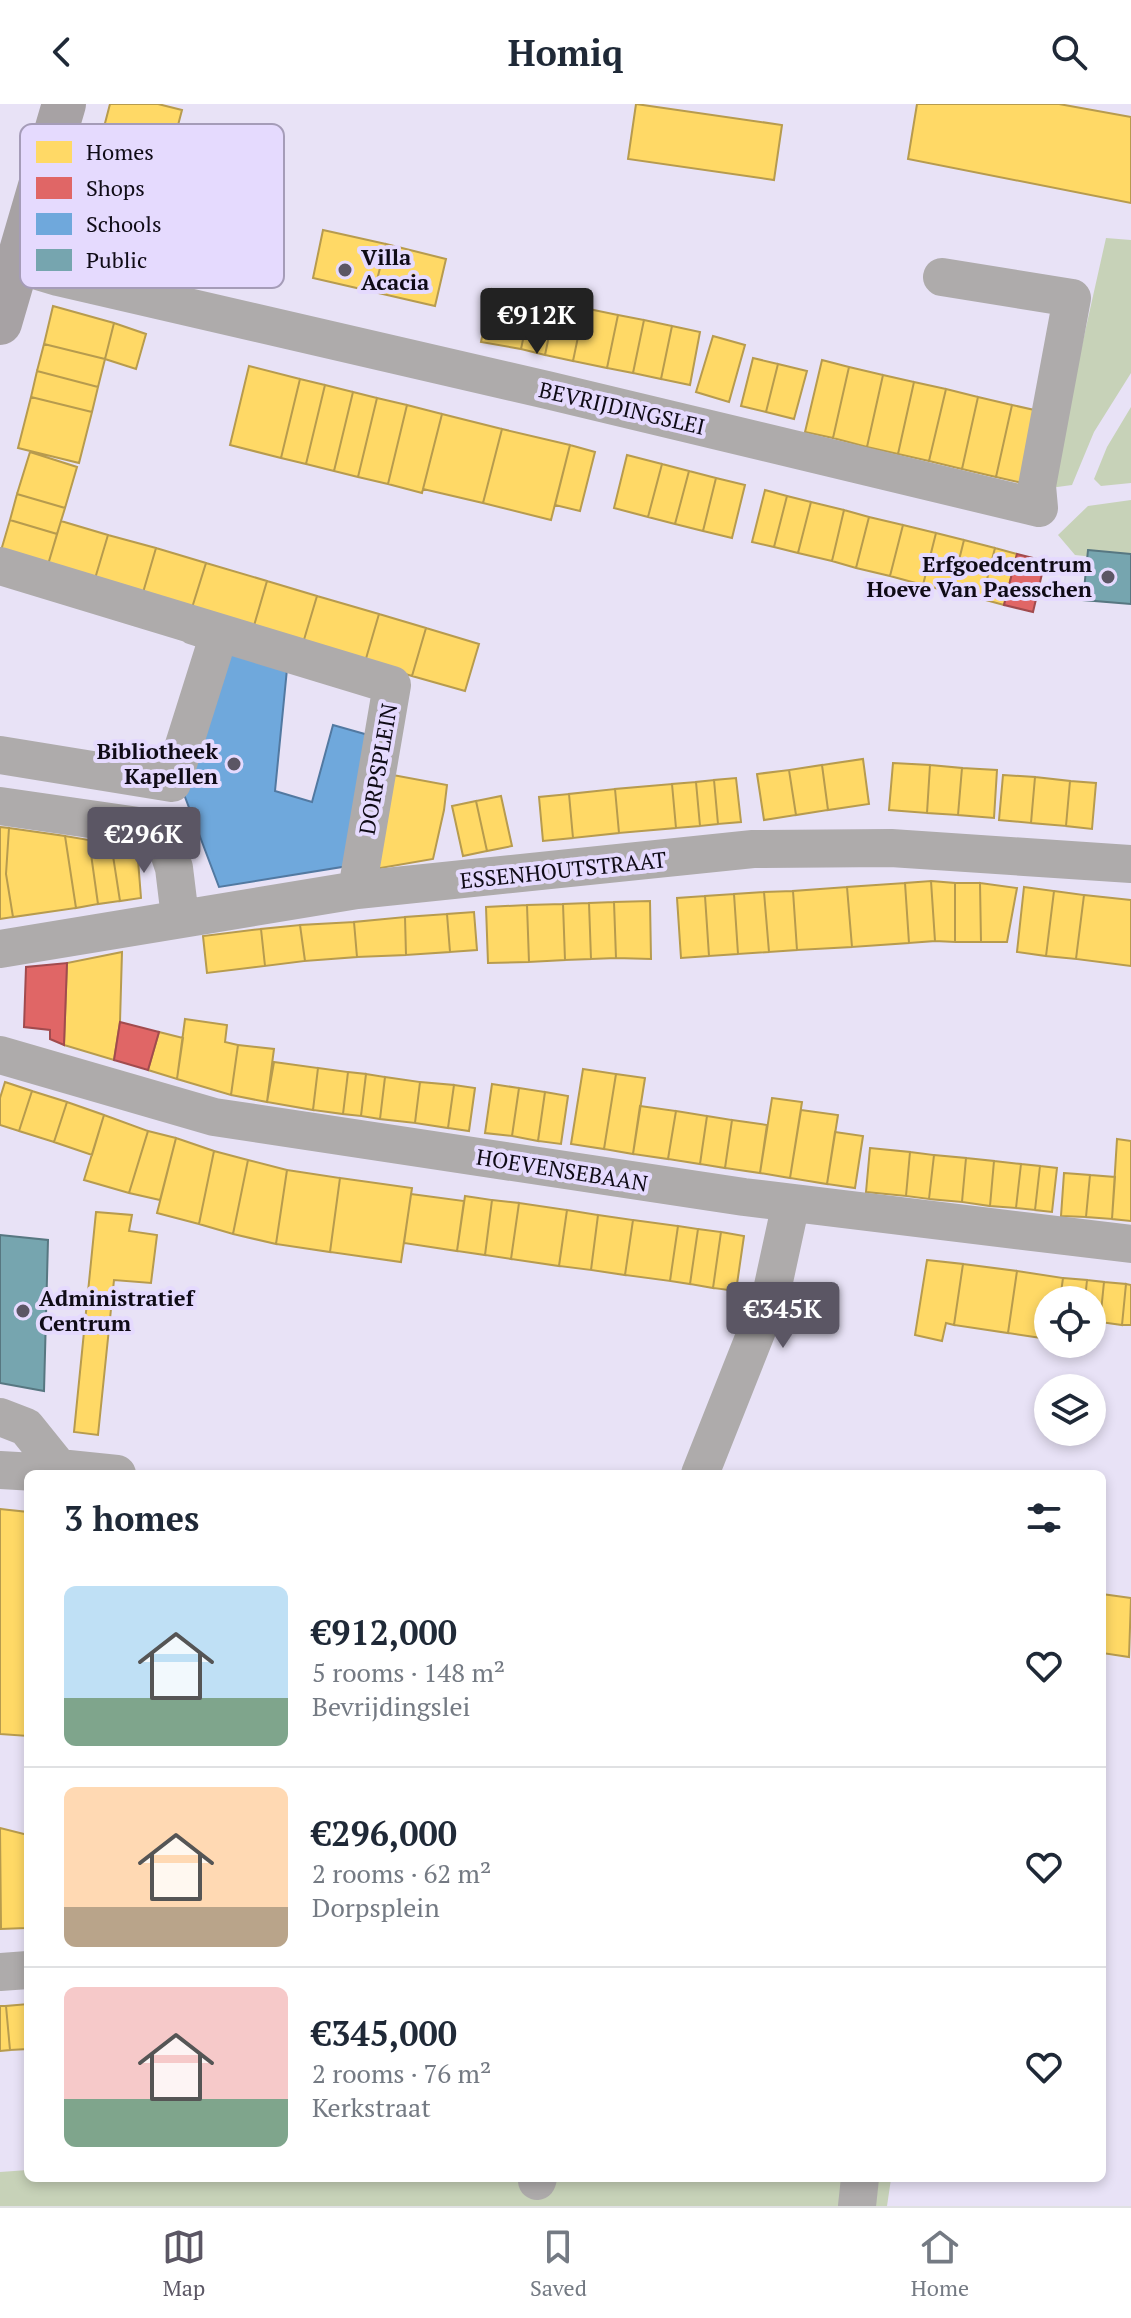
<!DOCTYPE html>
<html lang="en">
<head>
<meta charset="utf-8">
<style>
	body { margin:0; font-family:"PT Serif",serif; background:#f2f2f3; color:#1f2937; height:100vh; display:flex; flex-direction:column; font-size:30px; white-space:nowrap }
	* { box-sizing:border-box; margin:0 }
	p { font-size:26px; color:#747a83 }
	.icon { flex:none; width:44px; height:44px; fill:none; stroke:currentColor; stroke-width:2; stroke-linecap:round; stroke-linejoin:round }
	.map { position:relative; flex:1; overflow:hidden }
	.panel { position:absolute; left:24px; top:1366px; width:1082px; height:712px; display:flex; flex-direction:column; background:#fff; border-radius:12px; box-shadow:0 4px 12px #0003 }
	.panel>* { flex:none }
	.controls { position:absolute; left:1034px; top:1182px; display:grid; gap:16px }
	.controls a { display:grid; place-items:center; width:72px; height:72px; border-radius:50%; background:#fff; box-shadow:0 4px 12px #0003; font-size:40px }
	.price { position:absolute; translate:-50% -68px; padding:0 18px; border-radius:8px; background:#5b5664; color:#fff; font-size:26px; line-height:52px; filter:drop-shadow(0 2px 4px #0008) }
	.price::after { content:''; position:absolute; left:50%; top:48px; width:24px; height:18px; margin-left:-12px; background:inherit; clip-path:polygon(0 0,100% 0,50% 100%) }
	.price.on { background:#222; color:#fff }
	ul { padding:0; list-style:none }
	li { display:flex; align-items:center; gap:24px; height:200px; padding:0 40px }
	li+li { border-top:2px solid #e0e1e3 }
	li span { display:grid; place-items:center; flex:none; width:224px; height:160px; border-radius:12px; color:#555 }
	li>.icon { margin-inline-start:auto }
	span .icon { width:96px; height:96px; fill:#fffc; stroke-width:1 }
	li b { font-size:34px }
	h2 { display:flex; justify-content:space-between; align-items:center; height:96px; padding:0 40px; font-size:34px }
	header { display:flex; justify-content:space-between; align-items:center; height:104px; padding:0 40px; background:#fff; font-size:36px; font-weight:700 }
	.tabs { display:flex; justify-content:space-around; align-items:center; height:112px; border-top:2px solid #e0e1e3; background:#fff; font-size:22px; color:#747a83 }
	.tabs a { display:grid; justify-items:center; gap:4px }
	.tabs .on { color:#5b5664 }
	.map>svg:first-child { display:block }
</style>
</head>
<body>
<header><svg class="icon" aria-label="back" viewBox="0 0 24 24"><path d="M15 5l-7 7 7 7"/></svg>Homiq<svg class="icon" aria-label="search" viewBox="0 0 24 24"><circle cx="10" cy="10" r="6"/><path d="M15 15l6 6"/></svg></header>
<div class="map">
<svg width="1131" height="2102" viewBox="0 0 1131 2102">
	<rect width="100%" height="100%" fill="#e8e2f6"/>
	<path fill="#c7d2b8" d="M1106,134L1131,136V269L1094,328L1072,381L1050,384Z
		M1131,303V379L1101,382L1094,375L1107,343Z
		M1131,396V457L1075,451L1058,431L1088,402Z
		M28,2066V2074L891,2075L887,2102H0V2068Z"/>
	<path fill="#ffd966" stroke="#b79b4e" stroke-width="2" d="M110,0H158L182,6L173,40L104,23Z
		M636,0L782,21L774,76L628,55Z
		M917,0H1059L1131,13V99L908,55Z
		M323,126L386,140L374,188L313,174Z
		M386,140L446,155L435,202L374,188Z
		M492,185L532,193L521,245L481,238Z
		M532,193L556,198L545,251L521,245Z
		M556,198L584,204L573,257L545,251Z
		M53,202L114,219L105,255L44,240Z
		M584,204L618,211L607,264L573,257Z
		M618,211L644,216L633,269L607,264Z
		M644,216L672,222L661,275L633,269Z
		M114,219L146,230L136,265L105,255Z
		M672,222L700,228L690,281L661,275Z
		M713,232L745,241L729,298L696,288Z
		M44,240L105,255L98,283L37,267Z
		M753,254L778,260L766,308L741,302Z
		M822,256L849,263L833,334L805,328Z
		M778,260L807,267L794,315L766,308Z
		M249,262L300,275L281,354L230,341Z
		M849,263L883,271L867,343L833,334Z
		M37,267L98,283L92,308L31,293Z
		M883,271L914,278L898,350L867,343Z
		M300,275L325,281L306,360L281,354Z
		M914,278L946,285L929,357L898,350Z
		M325,281L353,288L334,367L306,360Z
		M946,285L978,293L962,365L929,357Z
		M353,288L377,294L358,373L334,367Z
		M31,293L92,308L79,359L18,344Z
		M978,293L1012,301L996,373L962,365Z
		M377,294L407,301L388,380L358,373Z
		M407,301L442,310L422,389L388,380Z
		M1012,301L1048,309L1031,381L996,373Z
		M442,310L502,325L483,399L423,385Z
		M502,325L570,341L551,416L483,399Z
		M570,341L595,348L580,407L555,401Z
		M30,348L77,363L65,404L17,390Z
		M627,351L662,360L648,413L614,404Z
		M662,360L689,367L675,420L648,413Z
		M689,367L716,374L703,427L675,420Z
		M716,374L745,381L732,434L703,427Z
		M765,386L787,392L774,443L752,438Z
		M17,390L65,404L57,430L10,416Z
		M787,392L811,398L798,449L774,443Z
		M811,398L844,406L832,457L798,449Z
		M844,406L869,413L856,464L832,457Z
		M869,413L903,421L890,472L856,464Z
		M10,416L57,430L47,464L0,450Z
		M61,417L108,431L94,478L47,464Z
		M903,421L936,429L923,481L890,472Z
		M936,429L964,436L951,488L923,481Z
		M108,431L156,444L142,492L94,478Z
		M964,436L995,444L982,495L951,488Z
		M156,444L206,459L191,507L142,492Z
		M995,444L1017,450L1004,501L982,495Z
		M206,459L267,477L253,525L191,507Z
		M267,477L317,492L303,539L253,525Z
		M317,492L379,510L365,558L303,539Z
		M379,510L426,524L412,572L365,558Z
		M426,524L479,540L465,587L412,572Z
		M863,655L869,700L828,706L822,661Z
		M893,659L930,661L927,709L889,706Z
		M822,661L828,706L796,711L789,666Z
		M930,661L962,664L958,711L927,709Z
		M962,664L997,666L994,714L958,711Z
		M789,666L796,711L764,716L757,670Z
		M382,669L447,681L444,706L433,755L363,767Z
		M1003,671L1035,673L1031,719L999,716Z
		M1035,673L1070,677L1066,722L1031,719Z
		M736,674L741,718L718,720L714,676Z
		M714,676L718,720L700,722L696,678Z
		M1070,677L1096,679L1092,725L1066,722Z
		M696,678L700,722L676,724L672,680Z
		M672,680L676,724L619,729L615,685Z
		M615,685L619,729L573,734L569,690Z
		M569,690L573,734L543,737L539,693Z
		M501,692L512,742L487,747L476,697Z
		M476,697L487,747L463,752L452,702Z
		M0,723L9,724L6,770L13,813L0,815Z
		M9,724L65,732L76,804L13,813L6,770Z
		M65,732L89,736L98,800L76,804Z
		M89,736L111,739L120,797L98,800Z
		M111,739L137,743L141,794L120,797Z
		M931,777L935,837L909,839L905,779Z
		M931,777L955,779V838L935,837Z
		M905,779L909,839L852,843L847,783Z
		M955,779H980L981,838H955Z
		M980,779L1017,784L1007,838H981Z
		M847,783L852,843L797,846L793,787Z
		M1024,783L1054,787L1046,852L1017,848Z
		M793,787L797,846L769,848L764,788Z
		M1054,787L1084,791L1076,855L1046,852Z
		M764,788L769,848L738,850L734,790Z
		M734,790L738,850L709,852L705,792Z
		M1084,791L1131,796V862L1076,855Z
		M705,792L709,852L681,854L677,794Z
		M650,797L651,855L616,854L614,798Z
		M614,798L616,854L591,855L589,799Z
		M589,799L591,855L565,856L563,800Z
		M563,800L565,856L529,858L527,801Z
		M527,801L529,858L488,859L486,803Z
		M474,808L477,846L450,848L447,810Z
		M447,810L450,848L406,851L405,813Z
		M405,813L406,851L357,853L354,818Z
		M354,818L357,853L305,857L300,821Z
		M300,821L305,857L265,862L261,825Z
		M261,825L265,862L207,869L203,832Z
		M122,848L120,918L114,956L64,941L67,859Z
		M185,915L227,921L225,938L238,941L231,991L177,975Z
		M159,928L183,934L177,975L148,966Z
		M238,941L274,945L267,998L231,991Z
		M274,958L318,964L313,1006L267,998Z
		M318,964L348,968L343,1010L313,1006Z
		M583,965L616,970L604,1045L571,1040Z
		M348,968L366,970L361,1012L343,1010Z
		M366,970L385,973L380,1015L361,1012Z
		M616,970L645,974L633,1050L604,1045Z
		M385,973L420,978L415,1019L380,1015Z
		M5,978L32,987L19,1027L0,1021V994Z
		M420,978L454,981L448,1024L415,1019Z
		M492,980L519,984L512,1032L485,1029Z
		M454,981L475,984L469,1027L448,1024Z
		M519,984L545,988L538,1037L512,1032Z
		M32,987L67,998L54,1038L19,1027Z
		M545,988L568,992L561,1040L538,1037Z
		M772,994L802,998L790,1074L760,1069Z
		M67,998L104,1011L92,1051L54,1038Z
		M640,1002L676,1007L668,1055L633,1050Z
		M801,1006L838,1011L827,1080L790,1074Z
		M676,1007L707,1012L700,1060L668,1055Z
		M104,1011L148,1027L129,1089L84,1076Z
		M707,1012L732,1016L725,1064L700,1060Z
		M732,1016L767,1021L760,1069L725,1064Z
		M148,1027L176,1034L160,1096L129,1089Z
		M835,1028L863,1032L855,1084L827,1080Z
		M176,1034L214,1047L199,1120L157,1109Z
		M1117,1035L1131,1037V1117L1112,1115Z
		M870,1044L910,1048L906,1092L866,1088Z
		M214,1047L248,1056L233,1130L199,1120Z
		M910,1048L934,1051L929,1095L906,1092Z
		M934,1051L966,1054L962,1098L929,1095Z
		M966,1054L994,1057L990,1102L962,1098Z
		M248,1056L287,1066L276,1140L233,1130Z
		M994,1057L1021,1060L1016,1104L990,1102Z
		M1021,1060L1040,1062L1035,1106L1016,1104Z
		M1040,1062L1057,1064L1052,1108L1035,1106Z
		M287,1066L340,1074L330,1148L276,1140Z
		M1064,1069L1090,1071L1086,1113L1061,1112Z
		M1090,1071L1115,1073L1112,1115L1086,1113Z
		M340,1074L412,1084L401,1158L330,1148Z
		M411,1090L464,1097L457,1147L404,1139Z
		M465,1092L492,1096L485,1151L457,1147Z
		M492,1096L519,1099L511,1155L485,1151Z
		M519,1099L567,1106L559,1162L511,1155Z
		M567,1106L598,1111L591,1166L559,1162Z
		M96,1108L132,1111L129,1127L157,1131L151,1179L114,1176L98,1331L74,1328Z
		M598,1111L633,1116L625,1171L591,1166Z
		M633,1116L678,1122L670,1177L625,1171Z
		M678,1122L698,1125L690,1180L670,1177Z
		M698,1125L721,1128L713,1184L690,1180Z
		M721,1128L744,1132L736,1187L713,1184Z
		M927,1156L963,1160L954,1221L946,1219L942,1237L915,1231Z
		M963,1160L1017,1167L1008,1229L954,1221Z
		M1017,1167L1063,1174L1060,1196H1048V1235L1008,1229Z
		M1063,1174L1087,1176L1085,1196H1060Z
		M1087,1176L1104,1178L1100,1218L1092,1217V1196H1085Z
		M1104,1178L1126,1180L1122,1221L1100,1218Z
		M1126,1180L1131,1181V1221H1122Z
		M0,1405L28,1408V1632L0,1630Z
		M0,1405L28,1408V1632L0,1630Z
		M1102,1490L1131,1494L1129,1553L1102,1549Z
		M0,1724L28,1731L26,1824L1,1825Z
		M0,1724L28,1731L26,1824L1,1825Z
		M28,1900V1945L10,1946L6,1902Z
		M0,1902H6L10,1946L0,1947Z"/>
	<path fill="#e06666" stroke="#a14b4e" stroke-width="2" d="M1017,450L1045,457L1033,508L1004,501Z
		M67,859L64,941L50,935V926L24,923L26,863Z
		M120,918L159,928L148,966L114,956Z"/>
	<path fill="#6fa8dc" stroke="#5279a1" stroke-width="2" d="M222,546L287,565L275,687L312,698L333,621L379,634L354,761L219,783L182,685Z"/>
	<path fill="#76a5af" stroke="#577781" stroke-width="2" d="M1088,446L1131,450V500L1083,496Z
		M0,1131L48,1136L44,1287L0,1279Z"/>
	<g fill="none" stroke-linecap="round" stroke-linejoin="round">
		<path stroke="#aeabab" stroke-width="38" d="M18,161L58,173L547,286L1039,404L1037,382L1072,194L942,173
			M0,462L392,581L357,786
			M0,651L172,679L219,530L194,522
			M0,702L145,723L164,734L174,764L180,813
			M0,845L357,786L753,745L891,744L1131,760
			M0,951L214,1013L744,1093L1131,1140
			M0,1313L26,1323L59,1364
			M0,1366L35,1368L59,1364L117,1370
			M700,1370L771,1191L791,1099
			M0,1868L28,1866
			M537,2077L538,2074
			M857,2102L860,2074"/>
		<path stroke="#a7a2a4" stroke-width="44" d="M0,219L64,0"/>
	</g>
	<g fill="#5b5664" stroke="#e5dafe" stroke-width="3">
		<circle cx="345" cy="166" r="8"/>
		<circle cx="1108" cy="473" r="8"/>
		<circle cx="234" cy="660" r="8"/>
		<circle cx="23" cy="1207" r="8"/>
	</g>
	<g text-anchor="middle" stroke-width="8" stroke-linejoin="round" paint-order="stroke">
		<g font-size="22" font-weight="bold" fill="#0f0b16" stroke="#e5dafe" text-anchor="start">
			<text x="361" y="161">Villa<tspan x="361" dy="25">Acacia</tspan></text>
			<text x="1092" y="468" text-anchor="end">Erfgoedcentrum<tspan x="1092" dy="25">Hoeve Van Paesschen</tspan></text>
			<text x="218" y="655" text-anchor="end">Bibliotheek<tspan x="218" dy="25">Kapellen</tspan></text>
			<text x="39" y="1202">Administratief<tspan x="39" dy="25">Centrum</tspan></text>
		</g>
		<g font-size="22" fill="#0f0b16" stroke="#e5dafe">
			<text transform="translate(622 304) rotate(13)" y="8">BEVRIJDINGSLEI</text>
			<text transform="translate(378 665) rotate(-80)" y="8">DORPSPLEIN</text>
			<text transform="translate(563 766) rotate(-6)" y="8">ESSENHOUTSTRAAT</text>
			<text transform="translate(562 1066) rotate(9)" y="8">HOEVENSEBAAN</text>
		</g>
	</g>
	<rect x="20" y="20" width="264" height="164" rx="12" fill="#e5dafe" stroke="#a59cb8" stroke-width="2"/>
	<rect x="36" y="37" width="36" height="22" fill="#ffd966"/>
	<rect x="36" y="73" width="36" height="22" fill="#e06666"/>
	<rect x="36" y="109" width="36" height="22" fill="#6fa8dc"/>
	<rect x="36" y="145" width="36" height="22" fill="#76a5af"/>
	<g font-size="22" fill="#0f0b16">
		<text x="86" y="56">Homes</text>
		<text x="86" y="92">Shops</text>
		<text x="86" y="128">Schools</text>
		<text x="86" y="164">Public</text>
	</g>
</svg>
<div class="controls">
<a><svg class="icon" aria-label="locate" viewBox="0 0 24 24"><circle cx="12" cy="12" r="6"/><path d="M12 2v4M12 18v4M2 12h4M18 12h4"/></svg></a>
<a><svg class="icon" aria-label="layers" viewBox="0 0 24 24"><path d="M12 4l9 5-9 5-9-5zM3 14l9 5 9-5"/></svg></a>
</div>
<b class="price on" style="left:537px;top:252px">€912K</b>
<b class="price" style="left:144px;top:771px">€296K</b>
<b class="price" style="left:783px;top:1246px">€345K</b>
<section class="panel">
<h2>3 homes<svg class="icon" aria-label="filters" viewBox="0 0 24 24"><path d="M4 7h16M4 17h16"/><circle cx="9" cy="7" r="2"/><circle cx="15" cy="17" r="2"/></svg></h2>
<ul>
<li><span style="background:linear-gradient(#bfe0f5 70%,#7fa58c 0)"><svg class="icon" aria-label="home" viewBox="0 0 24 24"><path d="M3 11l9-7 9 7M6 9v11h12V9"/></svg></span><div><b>€912,000</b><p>5 rooms · 148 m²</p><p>Bevrijdingslei</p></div><svg class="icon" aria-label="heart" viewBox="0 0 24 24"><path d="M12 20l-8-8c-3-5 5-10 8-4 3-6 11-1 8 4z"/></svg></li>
<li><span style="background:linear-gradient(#ffd9b3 75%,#b9a48a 0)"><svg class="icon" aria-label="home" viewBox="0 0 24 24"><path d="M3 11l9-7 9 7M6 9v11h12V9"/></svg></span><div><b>€296,000</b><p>2 rooms · 62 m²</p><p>Dorpsplein</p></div><svg class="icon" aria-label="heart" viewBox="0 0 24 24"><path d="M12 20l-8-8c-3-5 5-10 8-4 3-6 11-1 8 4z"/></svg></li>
<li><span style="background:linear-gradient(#f6c9c9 70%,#7fa58c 0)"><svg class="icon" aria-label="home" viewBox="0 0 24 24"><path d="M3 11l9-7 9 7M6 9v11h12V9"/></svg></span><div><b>€345,000</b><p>2 rooms · 76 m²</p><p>Kerkstraat</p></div><svg class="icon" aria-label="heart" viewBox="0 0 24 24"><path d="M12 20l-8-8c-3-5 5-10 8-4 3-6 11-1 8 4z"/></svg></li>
</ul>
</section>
</div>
<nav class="tabs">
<a class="on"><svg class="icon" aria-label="map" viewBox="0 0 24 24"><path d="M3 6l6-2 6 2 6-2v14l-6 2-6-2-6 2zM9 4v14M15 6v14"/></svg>Map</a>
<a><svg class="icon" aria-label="saved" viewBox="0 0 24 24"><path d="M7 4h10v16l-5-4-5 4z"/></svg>Saved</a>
<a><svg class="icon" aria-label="home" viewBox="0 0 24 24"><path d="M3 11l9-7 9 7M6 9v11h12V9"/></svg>Home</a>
</nav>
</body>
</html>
